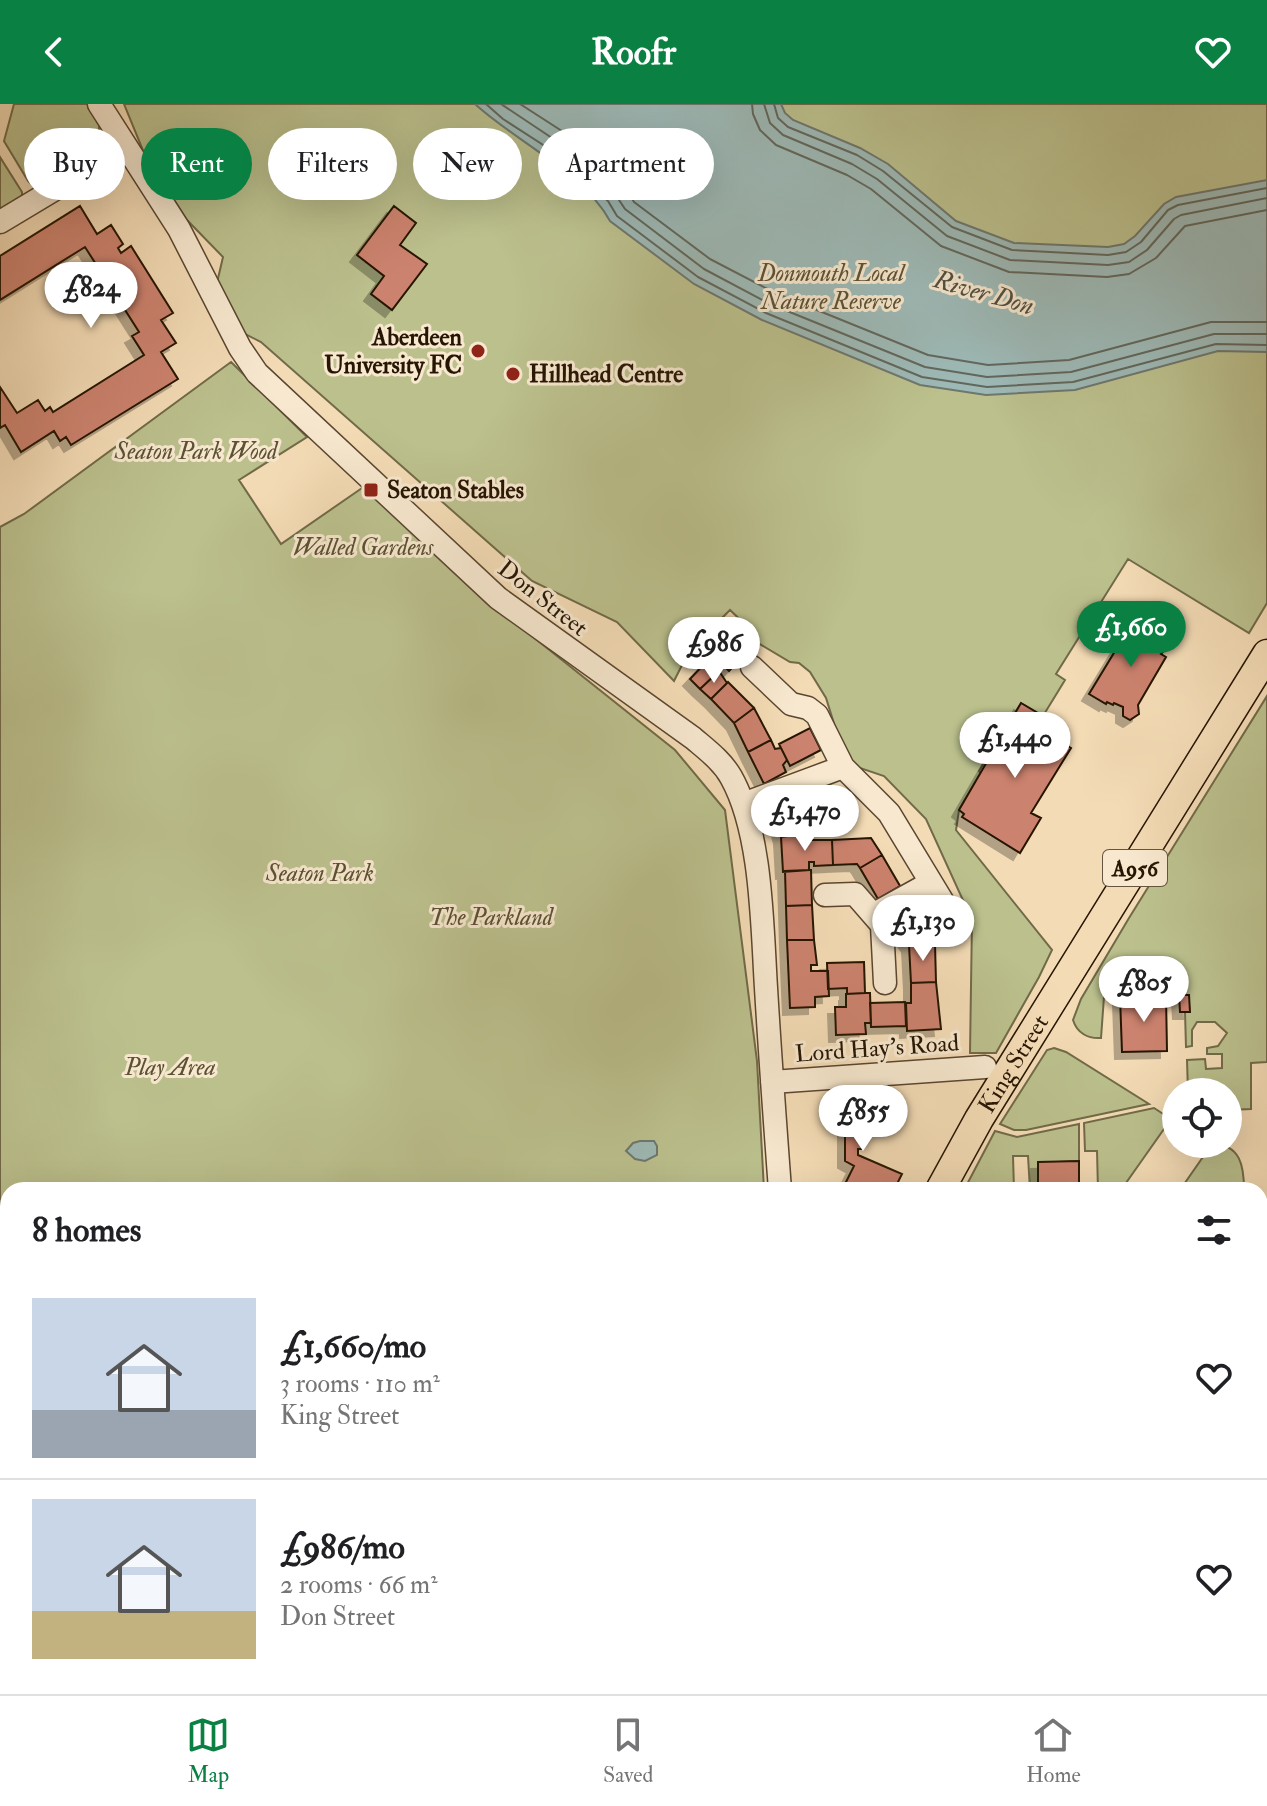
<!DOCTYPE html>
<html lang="en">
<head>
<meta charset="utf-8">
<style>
	body { margin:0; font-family:"IM FELL Double Pica",serif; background:#f2f2f2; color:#202124; height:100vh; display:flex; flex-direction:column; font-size:30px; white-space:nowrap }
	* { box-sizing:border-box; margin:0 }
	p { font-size:26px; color:#757577 }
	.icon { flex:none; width:44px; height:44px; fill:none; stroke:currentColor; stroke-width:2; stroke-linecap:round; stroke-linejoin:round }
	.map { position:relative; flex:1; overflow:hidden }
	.details { position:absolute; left:0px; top:1078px; width:1268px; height:512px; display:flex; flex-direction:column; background:#fff; border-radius:24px 24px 0 0; box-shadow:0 8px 32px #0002 }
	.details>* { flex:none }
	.guide { position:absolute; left:24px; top:24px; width:800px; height:72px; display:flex; gap:16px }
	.controls { position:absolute; left:1162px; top:974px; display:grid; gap:16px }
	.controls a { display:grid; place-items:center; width:80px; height:80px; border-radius:50%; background:#fff; box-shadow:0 8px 32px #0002; font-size:40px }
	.price { position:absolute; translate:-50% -68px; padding:0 18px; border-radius:28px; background:#fff; color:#222; font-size:26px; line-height:52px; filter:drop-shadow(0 2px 4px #0008) }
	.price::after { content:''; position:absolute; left:50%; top:48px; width:24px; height:18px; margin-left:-12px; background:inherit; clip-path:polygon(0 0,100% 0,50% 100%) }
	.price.active { background:#0b8043; color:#fff }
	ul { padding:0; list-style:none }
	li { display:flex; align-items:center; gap:24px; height:200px; padding:0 32px }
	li+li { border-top:2px solid #e0e0e0 }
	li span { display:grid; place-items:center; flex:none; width:224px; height:160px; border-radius:0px; color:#555 }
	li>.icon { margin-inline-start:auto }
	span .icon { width:96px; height:96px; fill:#fffc; stroke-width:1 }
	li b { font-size:34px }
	h2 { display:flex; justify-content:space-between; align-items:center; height:96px; padding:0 32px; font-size:34px }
	.tag { padding:0 28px; border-radius:36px; background:#fff; box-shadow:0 8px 32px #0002; font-size:28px; line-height:72px }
	.tag.active { background:#0b8043; color:#fff }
	header { display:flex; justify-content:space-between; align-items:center; height:104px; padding:0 32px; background:#0b8043; color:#fff; font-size:36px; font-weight:700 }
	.dock { display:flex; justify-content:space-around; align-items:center; height:112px; border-top:2px solid #e0e0e0; background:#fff; font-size:22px; color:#757577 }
	.dock a { display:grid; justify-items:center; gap:4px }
	.dock .active { color:#0b8043 }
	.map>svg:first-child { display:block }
</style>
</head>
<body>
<header><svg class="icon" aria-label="back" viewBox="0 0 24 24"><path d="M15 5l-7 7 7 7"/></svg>Roofr<svg class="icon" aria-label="heart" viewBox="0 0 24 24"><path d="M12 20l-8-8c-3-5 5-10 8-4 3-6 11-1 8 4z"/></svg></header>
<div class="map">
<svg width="1267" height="1590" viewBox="0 0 1267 1590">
	<defs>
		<filter id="shadow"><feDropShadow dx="-7" dy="7" stdDeviation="0" flood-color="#0004"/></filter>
	</defs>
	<rect width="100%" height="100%" fill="#f3dbb5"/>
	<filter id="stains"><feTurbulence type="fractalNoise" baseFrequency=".0025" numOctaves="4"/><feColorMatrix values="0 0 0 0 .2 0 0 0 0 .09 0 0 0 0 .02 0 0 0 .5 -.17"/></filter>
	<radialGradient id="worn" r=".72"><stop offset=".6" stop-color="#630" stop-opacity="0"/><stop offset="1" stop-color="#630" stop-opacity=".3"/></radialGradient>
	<path fill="#bbc08d" stroke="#716a48" stroke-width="2" d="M14,0H88L99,21V40L89,48L71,52C64,71 53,73 35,84L28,77L4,37Z
		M124,0H1267V499L1249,529L1128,455L1056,570L1065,576L1043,612L1021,599L979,667L981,669L959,706L956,726L1052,846L1039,873L996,949H970L972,816L926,715L884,672L854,662L837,629L826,594L810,568L799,559L790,558L753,536L749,524L730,506L689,547L674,577L617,518L532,477L261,238L239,227L216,183L223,153L187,116L144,49Z
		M0,53L22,88V92L0,106Z
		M231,258L307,333L239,376L281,440L365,382L479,490L675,646L725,706L757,957L764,1086H8V1582H346L341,1590H0V423L24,410Z
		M1267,592V958L1251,959V1005L1228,1006V988H1188L1187,956L1205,955L1206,965L1222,964V950H1207V944L1218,942L1227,929L1215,918H1197L1192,926V942L1186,943L1185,908L1189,907V891H1184L1183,878H1165L1166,892L1120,893V879H1105L1101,934C1088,935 1077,929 1073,916L1081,895L1129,814Z
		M1054,944L1066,948L1149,1000L1026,1026H1014L1000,1020L1047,946Z
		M1154,1004L1171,1015L1121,1086H1098L1097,1047H1085L1084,1019Z
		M1079,1020V1057L1038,1059V1086H1030L1028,1052H1013L1014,1086H964L995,1027L1017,1033Z
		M1212,1040C1241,1040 1244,1063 1244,1086H1180Z
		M1260,1173H1267V1517L1260,1529Z"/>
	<path fill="#9db9b6" stroke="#6e776e" stroke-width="2" d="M475,0H781L785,9L793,16L860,44L888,60L956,117L1014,139L1108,143L1124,140L1135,132L1164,100L1176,93L1267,76V248L1218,247L1075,286L986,291L920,281L762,216L694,180L610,117C583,68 515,37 475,0Z
		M640,1037H654L657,1042V1051L645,1057L635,1055L626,1047L633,1039Z"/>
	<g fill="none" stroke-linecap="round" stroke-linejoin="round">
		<path stroke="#62675c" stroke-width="2" d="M486,0L503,15L551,46L608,97L617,112L698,173L766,209L922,273L987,283L1073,278L1216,240L1267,241
			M501,0L558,38L615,90L625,105L704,165L770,200L925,263L987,273L1071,268L1214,230H1267
			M520,0L565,29L624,81L634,98L710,155L775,189L928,251L988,261L1069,256L1211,218H1267
			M752,0L753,10L760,26L776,41L847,71L871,85L941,142L1009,168L1107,173L1129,170L1156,154L1185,122L1267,106
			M764,0L770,19L783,31L852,60L877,75L947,132L1010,156L1108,161L1129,158L1147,146L1174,115L1181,111L1267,94
			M774,0L778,14L788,23L857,51L883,67L952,123L1012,146L1108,151L1126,148L1141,138L1168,106L1178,101L1267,84"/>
	</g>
	<path fill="#cb826e" stroke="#271503" stroke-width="2" filter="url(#shadow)" d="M80,102L97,130L111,121L123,140L118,144L121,149L131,142L173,209L161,216L176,239L161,248L178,275L71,341L66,333L60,337L54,327L21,348L5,321L0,324V283L17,309L38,296L45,307L50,303L53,308L144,251L132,232L139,228L85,143L0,196V152Z
		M394,102L416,119L400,141L427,160L392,206L371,190L384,172L357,151Z
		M1137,511L1155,522L1154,525L1160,529L1153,540L1146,537L1163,548L1161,550L1166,553L1138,601L1139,610L1130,616L1123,612V603L1114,599L1113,601L1107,598L1106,600L1089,590Z
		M734,530L750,546L739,556L724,540Z
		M724,540L739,556L729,567L713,550Z
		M706,558L719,567L700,585L690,575Z
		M719,567L727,579L711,595L700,585Z
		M728,578L754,604L734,619L711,595Z
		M1021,599L1043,612L1037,623L1071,644L1031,709L1041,714L1020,749L962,713L964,710L959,706Z
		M754,604L771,636L748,648L734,619Z
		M810,624L821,646L790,662L779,640Z
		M771,636L775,645L781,644L787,656L783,661L786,668L764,680L748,648Z
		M797,693L807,729L781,733L772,700Z
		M807,729V736H832L833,761L814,762V758H809V766L783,768L781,733Z
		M871,734L882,751L860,764L857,760L833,761L832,736Z
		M882,751L900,782L878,795L860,764Z
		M809,766H811L812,801L786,802L785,767Z
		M812,801L814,836H787L786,802Z
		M912,802L935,840L909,841L891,816Z
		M787,836H814L817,861H811V867H828L829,892L815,893V903L790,904Z
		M935,840L936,878L911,879L909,841Z
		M864,858L865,889L847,890V884L828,885L827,859Z
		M936,878L941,925L907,927L906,899H911V879Z
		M865,889H870L871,919H865L866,930L836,931L835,903H846V890Z
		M1179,891H1189L1190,908H1180Z
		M1166,892L1167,947L1122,948L1120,893Z
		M905,898L906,922L871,923L870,899Z
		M842,991H862L863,1045H858V1051L902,1070L894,1086H842L854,1062L845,1057V1004H842Z
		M1079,1057V1086H1038V1058Z
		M1260,1569L1267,1573V1590H1220L1225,1582H1260Z
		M456,1582H484L477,1590H458L453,1586Z
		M502,1582H533L539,1587L538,1590H509L500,1584Z
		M575,1582H610L620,1590H585Z
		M952,1582H966L979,1590H947Z
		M1100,1582H1184L1179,1590H1104L1106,1586Z"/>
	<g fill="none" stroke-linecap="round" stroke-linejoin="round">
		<g stroke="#5a4630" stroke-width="25">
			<path id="minor" d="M99,0L179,125L240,244L257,269L498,494L693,634C707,646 722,657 731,673C762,728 762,821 766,884C770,951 775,1019 780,1086
				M0,118L125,43
				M752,563L791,600L808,604L817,611L843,663
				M743,700L843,663L889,709L958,823
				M825,791L855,790L882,821L885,879
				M874,810L930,779
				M772,978L985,963
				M1010,1582L1023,1590
				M436,1590L443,1582"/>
		</g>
		<g stroke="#271503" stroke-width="31">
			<g id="major">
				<path id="s1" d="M940,1086L979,1015L1267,550"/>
				<path d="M766,1590L768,1582"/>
			</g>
		</g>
		<use href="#minor" stroke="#f7e8cf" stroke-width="22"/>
		<use href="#major" stroke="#f3dbb5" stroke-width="28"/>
	</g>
	<g fill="#8f2418" stroke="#f7e8cf" stroke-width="3">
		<circle cx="478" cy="247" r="8"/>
		<circle cx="513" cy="270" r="8"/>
		<rect x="363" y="378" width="16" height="16" rx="4"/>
	</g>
	<g text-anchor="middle" stroke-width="6" stroke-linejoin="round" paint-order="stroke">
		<rect fill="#f7e8cf" stroke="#655440" stroke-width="2" x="1103" y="746" width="64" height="36" rx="6"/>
		<g font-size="22" font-weight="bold" fill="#271503">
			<text x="1135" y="772">A956</text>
		</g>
		<g font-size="24" font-style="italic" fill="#5b5133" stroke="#f7e8cf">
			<text x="831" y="177">Donmouth Local<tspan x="831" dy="28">Nature Reserve</tspan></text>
			<text x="196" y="355">Seaton Park Wood</text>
			<text x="363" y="451">Walled Gardens</text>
			<text x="320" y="777">Seaton Park</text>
			<text x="491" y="821">The Parkland</text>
			<text x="170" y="971">Play Area</text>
		</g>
		<g font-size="24" font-weight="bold" fill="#271503" stroke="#f7e8cf" text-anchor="start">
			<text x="462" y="241" text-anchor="end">Aberdeen<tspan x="462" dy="28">University FC</tspan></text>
			<text x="529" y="278">Hillhead Centre</text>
			<text x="387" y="394">Seaton Stables</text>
		</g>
		<g font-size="24" fill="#271503" stroke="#f7e8cf">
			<text transform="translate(543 494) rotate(38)" y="8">Don Street</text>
			<text transform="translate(877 944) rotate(-4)" y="8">Lord Hay's Road</text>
			<text dy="8" stroke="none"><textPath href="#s1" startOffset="146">King Street</textPath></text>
		</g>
		<g font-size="26" font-style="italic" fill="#504e42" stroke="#f7e8cf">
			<text transform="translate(984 188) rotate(16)" y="9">River Don</text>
		</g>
	</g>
	<rect width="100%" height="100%" filter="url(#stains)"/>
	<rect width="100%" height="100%" fill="url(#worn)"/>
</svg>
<div class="controls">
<a><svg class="icon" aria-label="locate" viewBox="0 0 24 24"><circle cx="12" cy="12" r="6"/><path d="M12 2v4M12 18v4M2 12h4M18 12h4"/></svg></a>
</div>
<b class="price" style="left:91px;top:226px">£824</b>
<b class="price active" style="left:1131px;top:565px">£1,660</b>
<b class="price" style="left:714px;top:581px">£986</b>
<b class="price" style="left:1015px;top:676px">£1,440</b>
<b class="price" style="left:805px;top:749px">£1,470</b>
<b class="price" style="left:923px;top:859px">£1,130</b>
<b class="price" style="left:1144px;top:920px">£805</b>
<b class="price" style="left:863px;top:1049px">£855</b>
<div class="guide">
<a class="tag">Buy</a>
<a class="tag active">Rent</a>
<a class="tag">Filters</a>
<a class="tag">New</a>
<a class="tag">Apartment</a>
</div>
<section class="details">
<h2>8 homes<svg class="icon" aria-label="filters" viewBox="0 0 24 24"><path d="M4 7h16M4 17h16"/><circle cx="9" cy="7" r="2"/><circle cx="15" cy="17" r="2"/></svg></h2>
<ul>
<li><span style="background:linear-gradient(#c9d6e8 70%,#9aa5b1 0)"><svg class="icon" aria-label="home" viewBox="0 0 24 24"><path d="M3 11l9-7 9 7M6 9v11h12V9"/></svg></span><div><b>£1,660/mo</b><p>3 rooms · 110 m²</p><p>King Street</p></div><svg class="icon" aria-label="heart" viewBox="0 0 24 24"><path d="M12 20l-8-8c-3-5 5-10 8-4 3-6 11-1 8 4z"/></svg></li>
<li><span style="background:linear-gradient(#c9d6e8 70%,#c2b280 0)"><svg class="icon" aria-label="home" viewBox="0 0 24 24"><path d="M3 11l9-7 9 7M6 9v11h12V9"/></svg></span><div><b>£986/mo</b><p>2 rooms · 66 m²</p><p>Don Street</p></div><svg class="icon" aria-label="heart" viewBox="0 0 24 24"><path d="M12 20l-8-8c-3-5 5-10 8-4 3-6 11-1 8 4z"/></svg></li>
</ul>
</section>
</div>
<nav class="dock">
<a class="active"><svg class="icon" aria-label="map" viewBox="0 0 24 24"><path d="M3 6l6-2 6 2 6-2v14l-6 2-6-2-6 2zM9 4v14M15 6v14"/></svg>Map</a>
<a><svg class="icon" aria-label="saved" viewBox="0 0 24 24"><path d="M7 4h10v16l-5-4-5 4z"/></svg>Saved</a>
<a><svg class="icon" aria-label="home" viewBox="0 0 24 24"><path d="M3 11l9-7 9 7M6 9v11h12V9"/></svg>Home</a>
</nav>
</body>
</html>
